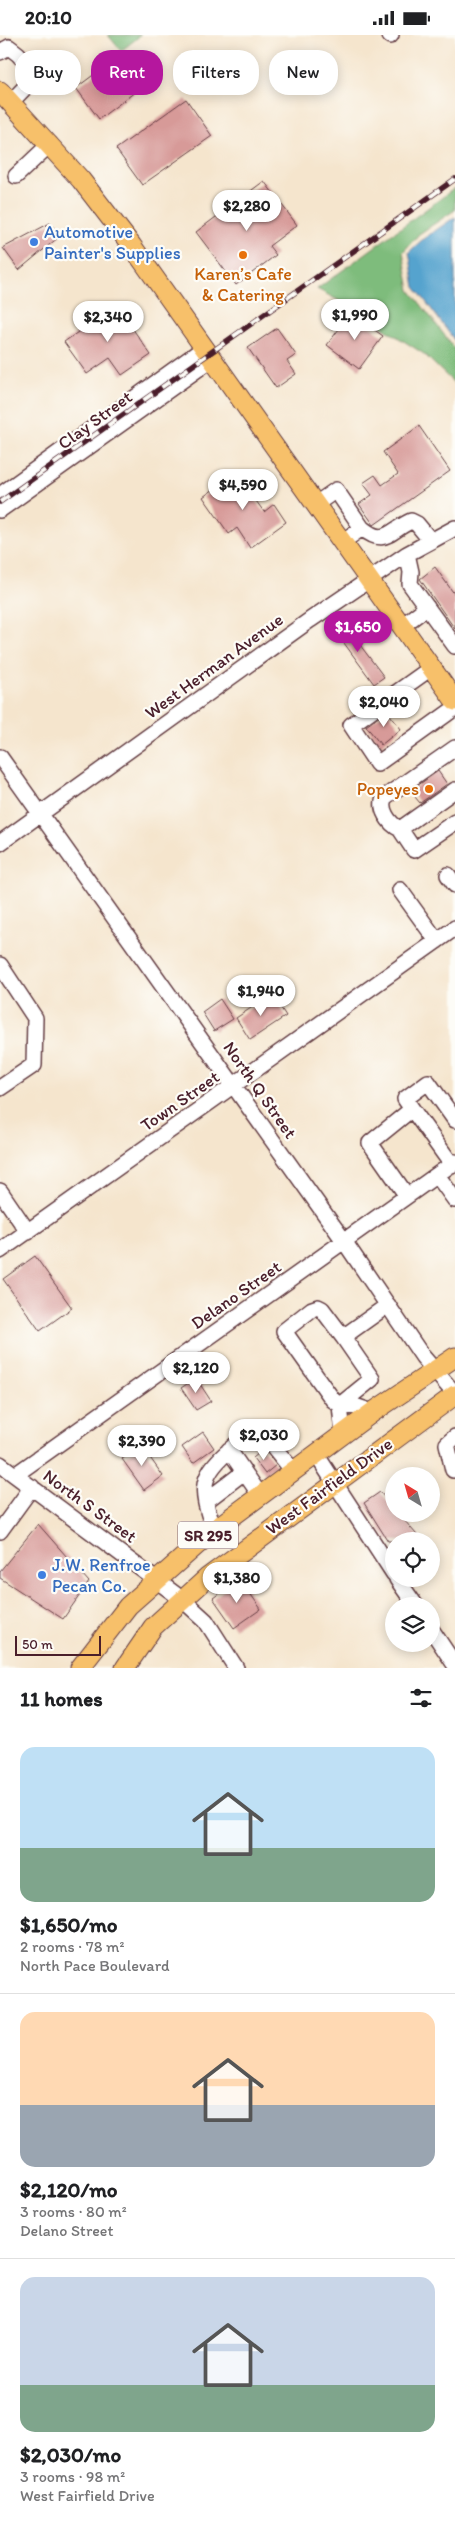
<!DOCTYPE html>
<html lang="en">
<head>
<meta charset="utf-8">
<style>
	body { margin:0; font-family:Itim,sans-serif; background:#f2f2f2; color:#202124; height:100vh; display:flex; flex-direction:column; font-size:19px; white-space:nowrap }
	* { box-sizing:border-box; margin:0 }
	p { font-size:16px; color:#757577 }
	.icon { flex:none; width:28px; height:28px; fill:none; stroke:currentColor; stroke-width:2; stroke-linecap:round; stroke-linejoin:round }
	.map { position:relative; height:1633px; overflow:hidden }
	.side { display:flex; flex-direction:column; background:#fff; flex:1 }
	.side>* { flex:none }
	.banner { position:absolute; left:15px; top:15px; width:425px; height:45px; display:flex; gap:10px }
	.needle { width:32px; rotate:323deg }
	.controls { position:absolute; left:385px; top:1432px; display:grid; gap:10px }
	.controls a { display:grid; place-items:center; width:55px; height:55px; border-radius:50%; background:#fff; box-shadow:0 2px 12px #0003; font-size:25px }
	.scale { position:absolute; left:15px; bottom:12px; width:86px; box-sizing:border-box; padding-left:5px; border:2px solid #4a1f2b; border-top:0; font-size:14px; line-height:18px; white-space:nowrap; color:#4a1f2b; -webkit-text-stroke:4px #fdfcf7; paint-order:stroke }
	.price { position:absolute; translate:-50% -42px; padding:0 11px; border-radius:18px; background:#fff; color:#222; font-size:16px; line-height:32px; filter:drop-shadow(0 1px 2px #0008) }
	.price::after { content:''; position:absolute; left:50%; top:30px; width:15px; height:11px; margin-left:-8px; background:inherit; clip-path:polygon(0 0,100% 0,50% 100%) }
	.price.on { background:#b5179e; color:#fff }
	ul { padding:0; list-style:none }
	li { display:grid; align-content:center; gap:10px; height:265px; padding:0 20px }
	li+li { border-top:1px solid #e0e0e0 }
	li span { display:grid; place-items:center; height:155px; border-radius:15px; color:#555 }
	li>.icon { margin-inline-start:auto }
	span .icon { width:90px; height:90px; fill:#fffc; stroke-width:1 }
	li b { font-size:21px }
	h2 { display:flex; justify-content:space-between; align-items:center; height:60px; padding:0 20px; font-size:21px }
	.pill { padding:0 18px; border-radius:20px; background:#fff; box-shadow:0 2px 12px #0003; font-size:18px; line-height:45px }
	.pill.on { background:#b5179e; color:#fff }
	.status { display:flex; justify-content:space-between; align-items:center; height:35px; padding:0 25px; background:#fff; direction:ltr }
	.status svg { height:14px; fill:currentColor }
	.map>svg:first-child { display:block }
</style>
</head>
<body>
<div class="status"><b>20:10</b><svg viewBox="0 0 49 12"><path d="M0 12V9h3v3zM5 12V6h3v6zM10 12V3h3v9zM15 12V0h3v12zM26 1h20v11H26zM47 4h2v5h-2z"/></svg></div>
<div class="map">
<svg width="455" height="1633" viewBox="0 0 455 1633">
	<rect width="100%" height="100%" fill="#fdfcf7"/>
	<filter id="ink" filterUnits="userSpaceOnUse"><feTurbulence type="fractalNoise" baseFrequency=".02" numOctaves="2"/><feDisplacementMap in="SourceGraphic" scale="10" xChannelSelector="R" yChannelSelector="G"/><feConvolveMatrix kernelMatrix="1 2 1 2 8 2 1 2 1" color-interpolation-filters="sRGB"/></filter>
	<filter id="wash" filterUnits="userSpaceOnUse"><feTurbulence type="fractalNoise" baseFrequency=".0096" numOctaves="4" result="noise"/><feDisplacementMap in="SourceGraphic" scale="20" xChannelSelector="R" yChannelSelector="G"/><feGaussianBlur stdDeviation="1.12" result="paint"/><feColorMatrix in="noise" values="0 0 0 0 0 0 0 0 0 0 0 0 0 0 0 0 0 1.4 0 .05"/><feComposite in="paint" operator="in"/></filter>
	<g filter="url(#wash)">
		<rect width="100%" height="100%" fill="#f5e5cd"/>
		<path fill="#7ebc7b" stroke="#646e53" d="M108,0H141L121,16Z
			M455,153V175L419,199L403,217L410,255L455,314V349L424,319L349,271L317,254Z"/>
		<path fill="#54a3ce" stroke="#4f617c" d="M455,182V306L415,252L409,217L423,204Z"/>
		<g id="blocks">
			<path fill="#d79a98" d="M120,20L143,51L99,84L76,53Z
				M186,64L212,101L142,150L116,114Z
				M264,146L297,190L269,211L276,220L236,250L196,197Z
				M50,188L60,201L19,235L3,213Z
				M116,270L151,320L122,340L110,323L87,339L64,307Z
				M351,278L383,301L359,334L327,310Z
				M277,293L296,320L287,326L296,339L276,353L248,313Z
				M419,391L450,436L374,490L359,469L372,460L363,448L375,440L382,450L398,439L383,417Z
				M236,438L264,477L274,469L286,487L250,513L237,493L229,499L203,462Z
				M435,532L455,560V594L420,544Z
				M342,586L384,642L374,649L333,593Z
				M387,676L401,694L381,710L366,691Z
				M438,736L447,749L420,768L410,756Z
				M272,959L286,981L250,1005L236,983Z
				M220,964L233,984L214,996L202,977Z
				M35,1221L72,1273L40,1296L3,1244Z
				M196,1343L211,1366L196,1375L181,1353Z
				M203,1397L214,1413L193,1428L182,1412Z
				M141,1410L163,1441L144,1455L122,1424Z
				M264,1414L276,1430L265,1439L253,1423Z
				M380,1457L394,1473V1479H399L422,1506H388L364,1468Z
				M38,1489L89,1547L63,1584L0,1543V1536Z
				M240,1544L261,1574L234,1593L213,1563Z"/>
		</g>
	</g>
	<g filter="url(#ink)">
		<use href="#blocks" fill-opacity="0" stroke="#643d43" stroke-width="1"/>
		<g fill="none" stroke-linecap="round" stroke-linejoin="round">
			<g stroke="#643d43" stroke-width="18">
				<path id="minor" d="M390,1L391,0
					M0,17L9,12L18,19L37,40L11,67
					M16,141L50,109
					M0,460L204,313
					M316,469L336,455L362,493L342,507
					M0,475L212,324
					M362,493C385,512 389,496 411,486L417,489L431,506
					M407,519L411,537L410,549L455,611
					M402,591L427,572
					M431,633L351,690L377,729L455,673
					M455,713L385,762C378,773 389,789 400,794L455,755
					M0,722L344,1206L423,1322L455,1359
					M400,794L414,815L455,787
					M0,808L310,585L407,519L455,493
					M448,840L455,850
					M400,855L437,906
					M0,930L35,983L34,1030L0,1053
					M412,1074L452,1130
					M437,1140L455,1165
					M0,1156L28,1197
					M407,1161L370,1108L412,1074L405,1064L428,1047L455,1085
					M0,1216L455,893
					M343,1302L372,1344L340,1370L333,1365L284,1296L312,1274L318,1272L322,1274L343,1302L388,1270
					M343,1400L340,1370L358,1372L373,1377
					M229,1415L260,1460
					M316,1419L394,1539
					M0,1429L183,1565L206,1586L236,1633
					M453,1435L447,1409L455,1402
					M15,1440L455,1127
					M206,1466L244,1437
					M214,1495C199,1452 199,1441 234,1411C242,1404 250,1395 260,1395L293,1436
					M0,1496L32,1452
					M397,1544L416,1571
					M431,1594L455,1630"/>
			</g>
			<g stroke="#643d43" stroke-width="21">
				<path id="major" d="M0,56L81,145L132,211L455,666
					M80,1633L128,1571L214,1495L373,1377L455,1322
					M125,1633L153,1592L207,1543L455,1360"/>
			</g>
			<use href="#minor" stroke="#fff" stroke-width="15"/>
			<use href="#major" stroke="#f7c06b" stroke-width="19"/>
			<g stroke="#4a1f2b" stroke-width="5.5">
				<path id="rail" d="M0,467L455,144"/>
			</g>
			<use href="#rail" stroke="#fdfcf7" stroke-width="4" stroke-dasharray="11" stroke-linecap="butt"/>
		</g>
	</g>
	<g fill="#3f7fe0" stroke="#fdfcf7" stroke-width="2">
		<circle cx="34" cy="207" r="5"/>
		<circle cx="42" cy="1540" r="5"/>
	</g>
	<g fill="#e8710a" stroke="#fdfcf7" stroke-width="2">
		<circle cx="243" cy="220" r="5"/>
		<circle cx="429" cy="754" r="5"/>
	</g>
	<g text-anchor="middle" stroke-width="4.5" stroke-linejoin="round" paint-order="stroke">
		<rect fill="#fdfcf7" stroke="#806168" stroke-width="1" x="178" y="1486.5" width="60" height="27" rx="4"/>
		<g font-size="16" font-weight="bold" fill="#4a1f2b">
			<text x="208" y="1506">SR 295</text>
		</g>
		<g font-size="18" fill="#366cbe" stroke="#fdfcf7" text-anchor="start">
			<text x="44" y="203">Automotive<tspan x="44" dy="21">Painter's Supplies</tspan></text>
			<text x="52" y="1536">J.W. Renfroe<tspan x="52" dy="21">Pecan Co.</tspan></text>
		</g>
		<g font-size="18" fill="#c56008" stroke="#fdfcf7">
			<text x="243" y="245">Karen’s Cafe<tspan x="243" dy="21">&amp; Catering</tspan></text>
			<text x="419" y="760" text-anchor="end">Popeyes</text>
		</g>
		<g font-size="18" fill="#4a1f2b" stroke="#fdfcf7">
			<text transform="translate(95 385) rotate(-36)" y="6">Clay Street</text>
			<text transform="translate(214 631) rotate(-36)" y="6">West Herman Avenue</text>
			<text transform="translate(260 1055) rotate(55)" y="6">North Q Street</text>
			<text transform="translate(180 1066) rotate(-35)" y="6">Town Street</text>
			<text transform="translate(236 1260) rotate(-35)" y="6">Delano Street</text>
			<text transform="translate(329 1451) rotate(-36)" y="6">West Fairfield Drive</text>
			<text transform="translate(90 1471) rotate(36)" y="6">North S Street</text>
		</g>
	</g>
</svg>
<div class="controls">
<a><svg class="needle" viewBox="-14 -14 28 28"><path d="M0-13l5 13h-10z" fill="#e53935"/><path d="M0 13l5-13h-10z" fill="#757577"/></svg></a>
<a><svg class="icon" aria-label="locate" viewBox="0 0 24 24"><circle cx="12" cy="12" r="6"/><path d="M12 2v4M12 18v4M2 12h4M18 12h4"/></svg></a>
<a><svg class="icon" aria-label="layers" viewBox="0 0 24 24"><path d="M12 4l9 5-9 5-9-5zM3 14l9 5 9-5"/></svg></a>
</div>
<div class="scale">50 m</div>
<b class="price" style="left:247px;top:197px">$2,280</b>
<b class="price" style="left:355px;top:306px">$1,990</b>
<b class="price" style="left:108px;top:308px">$2,340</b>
<b class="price" style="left:243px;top:476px">$4,590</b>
<b class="price on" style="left:358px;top:618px">$1,650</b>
<b class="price" style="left:384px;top:693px">$2,040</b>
<b class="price" style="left:261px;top:982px">$1,940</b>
<b class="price" style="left:196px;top:1359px">$2,120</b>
<b class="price" style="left:264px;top:1426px">$2,030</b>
<b class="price" style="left:142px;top:1432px">$2,390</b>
<b class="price" style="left:237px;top:1569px">$1,380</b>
<div class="banner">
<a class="pill">Buy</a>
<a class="pill on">Rent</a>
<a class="pill">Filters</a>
<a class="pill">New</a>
</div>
</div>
<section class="side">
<h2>11 homes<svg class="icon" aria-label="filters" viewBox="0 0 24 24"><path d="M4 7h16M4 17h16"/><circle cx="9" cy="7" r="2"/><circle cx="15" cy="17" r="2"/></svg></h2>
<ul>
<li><span style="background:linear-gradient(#bfe0f5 65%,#7fa58c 0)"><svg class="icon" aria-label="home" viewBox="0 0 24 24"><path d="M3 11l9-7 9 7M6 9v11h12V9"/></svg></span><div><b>$1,650/mo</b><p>2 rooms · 78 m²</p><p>North Pace Boulevard</p></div></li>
<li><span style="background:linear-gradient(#ffd9b3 60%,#9aa5b1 0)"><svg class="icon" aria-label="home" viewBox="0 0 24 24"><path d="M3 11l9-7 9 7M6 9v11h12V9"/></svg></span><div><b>$2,120/mo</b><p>3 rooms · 80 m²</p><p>Delano Street</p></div></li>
<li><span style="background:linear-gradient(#c9d6e8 70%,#7fa58c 0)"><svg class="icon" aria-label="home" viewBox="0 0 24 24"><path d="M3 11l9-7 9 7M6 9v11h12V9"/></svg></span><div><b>$2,030/mo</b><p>3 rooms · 98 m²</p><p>West Fairfield Drive</p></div></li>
</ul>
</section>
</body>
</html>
